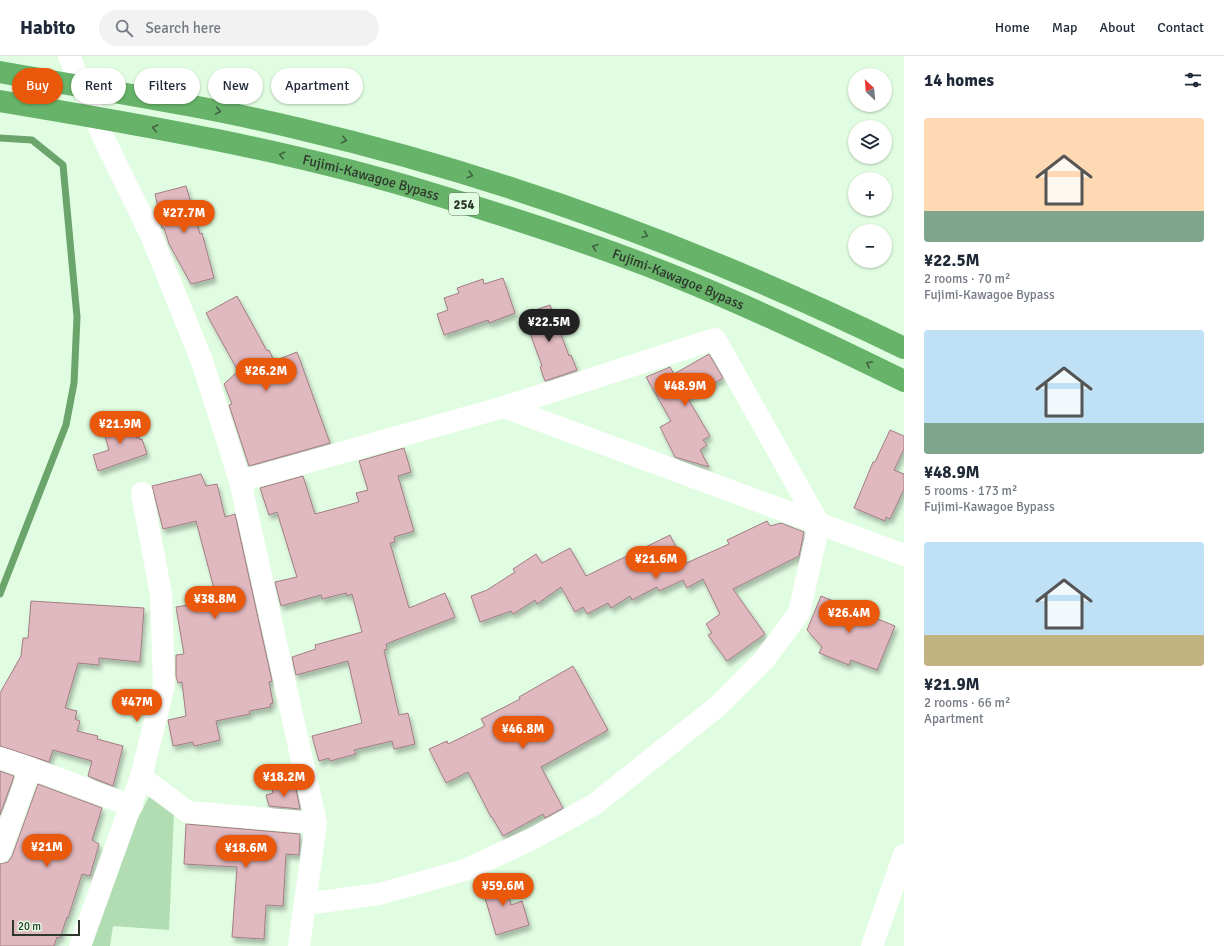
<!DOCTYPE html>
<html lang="en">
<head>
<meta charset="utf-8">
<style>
	body { margin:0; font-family:Signika,sans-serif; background:#f2f2f3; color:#1f2937; height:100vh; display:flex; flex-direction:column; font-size:15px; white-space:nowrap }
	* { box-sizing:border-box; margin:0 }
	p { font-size:13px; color:#747a83 }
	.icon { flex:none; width:22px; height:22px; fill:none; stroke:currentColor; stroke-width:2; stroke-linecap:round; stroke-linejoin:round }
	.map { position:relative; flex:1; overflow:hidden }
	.panel { display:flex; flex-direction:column; background:#fff; width:320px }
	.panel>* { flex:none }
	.guide { position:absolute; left:12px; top:12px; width:380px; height:36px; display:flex; gap:8px }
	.needle { width:26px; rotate:334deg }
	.fabs { position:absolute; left:848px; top:12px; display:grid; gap:8px }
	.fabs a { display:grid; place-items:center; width:44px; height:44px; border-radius:50%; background:#fff; box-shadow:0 1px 3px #0004; font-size:20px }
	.scale { position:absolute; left:12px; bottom:10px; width:68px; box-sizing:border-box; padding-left:4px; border:2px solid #2d372c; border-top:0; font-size:11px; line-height:14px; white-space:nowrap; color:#2d372c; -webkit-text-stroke:3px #e1fde1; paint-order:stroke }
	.price { position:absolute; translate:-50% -34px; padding:0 9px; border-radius:14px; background:#ea580c; color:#fff; font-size:13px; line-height:26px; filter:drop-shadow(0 1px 2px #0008) }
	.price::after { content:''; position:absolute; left:50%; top:24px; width:12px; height:9px; margin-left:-6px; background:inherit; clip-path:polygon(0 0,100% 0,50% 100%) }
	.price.active { background:#222; color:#fff }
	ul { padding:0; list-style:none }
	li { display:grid; align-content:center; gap:8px; height:212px; padding:0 20px }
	li span { display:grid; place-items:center; height:124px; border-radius:4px; color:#555 }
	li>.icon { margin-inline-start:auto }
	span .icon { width:72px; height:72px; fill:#fffc; stroke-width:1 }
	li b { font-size:17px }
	h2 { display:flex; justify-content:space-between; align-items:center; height:48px; padding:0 20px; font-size:17px }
	.pill { padding:0 14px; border-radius:18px; background:#fff; box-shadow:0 1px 3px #0004; font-size:14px; line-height:36px }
	.pill.active { background:#ea580c; color:#fff }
	header { display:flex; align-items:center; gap:24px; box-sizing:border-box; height:56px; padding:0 20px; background:#fff; border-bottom:1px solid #e0e1e3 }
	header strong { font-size:19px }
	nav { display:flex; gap:22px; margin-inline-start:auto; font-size:14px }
	.search { width:280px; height:36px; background:#f2f2f3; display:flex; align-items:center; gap:10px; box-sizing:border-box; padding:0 14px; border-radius:22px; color:#747a83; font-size:15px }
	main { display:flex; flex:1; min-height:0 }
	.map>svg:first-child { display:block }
</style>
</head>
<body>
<header>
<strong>Habito</strong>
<div class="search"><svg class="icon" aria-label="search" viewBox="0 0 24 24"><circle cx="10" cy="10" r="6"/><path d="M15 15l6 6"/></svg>Search here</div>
<nav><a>Home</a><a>Map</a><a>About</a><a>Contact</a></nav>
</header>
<main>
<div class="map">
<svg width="904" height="890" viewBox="0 0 904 890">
	<defs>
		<filter id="shadow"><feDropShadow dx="2.5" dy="4.5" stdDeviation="2" flood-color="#0004"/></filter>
	</defs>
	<rect width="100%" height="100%" fill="#e1fde1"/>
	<path fill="#b2dcb1" d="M150,739L174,757L169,874L113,870L110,890H92L105,841L125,786Z"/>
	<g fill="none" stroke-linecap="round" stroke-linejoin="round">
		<path stroke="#6ba56c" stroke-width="7" d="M0,82L32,84L63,109L77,261L74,327L66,369L0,538"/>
	</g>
	<path fill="#e0b8bf" stroke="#a27d84" filter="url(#shadow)" d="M186,130L200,178L202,177L214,222L191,228L169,188L164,172H162L156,151H158L155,138Z
		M503,222L515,257L489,267L488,264L444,279L437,258L448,254L444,242L459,237L457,232L483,223L484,228Z
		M237,240L267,295L269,294L274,305L297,296L330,387L249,410L229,349L232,348L224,328L238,315L206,257Z
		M550,249L569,300L571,299L577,314L545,325L540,311L542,310L523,258Z
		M709,298L723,322L688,343L710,380L703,384L707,389L700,394L709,411L675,401L660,371L671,365L646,321L670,311L674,318Z
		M131,362L136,382L139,381L140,384L142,383L147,398L98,415L93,399L109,394L102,370Z
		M890,374L904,380V393L894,414L904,418V433L890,463L886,461L885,465L854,452L873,406H875Z
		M404,392L411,416L398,420L414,475L394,481L395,486L390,487L409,552L445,537L455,561L386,588L387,593L384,594L399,659L408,657L415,688L394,693L392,685L354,694L356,698L330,705L329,702L319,705L312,680L362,667L348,605L296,619L292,601L316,593L315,589L362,576L352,538L347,540L346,537L322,543L321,539L281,550L275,526L297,521L277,456L269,459L260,432L303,420L315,458L359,446L356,437L368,434L359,405Z
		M201,418L206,430L217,428L225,461L235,458L272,625L269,626L273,647L270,648L271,651L249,655L250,658L216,665L220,684L194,690L193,686L173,690L168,664L186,660L182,626L178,627L176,620V599L184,598L176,551L217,544L196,465L163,473L152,430Z
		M767,465L770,470L781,467L804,476L799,500L733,533L765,578L727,605L708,579L712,577L706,568L720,558L703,523L687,532L683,524L659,535L657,531L632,544L630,540L611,552L608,547L587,558L583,551L575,556L561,531L537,548L535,544L513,558L511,555L480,566L471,540L487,534L515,516L513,513L536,498L542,507L570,492L586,520L670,479L684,508L729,488L727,484Z
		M821,540L895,570L877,614L851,604L849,609L819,597L822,591L807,574Z
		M31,545L144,552L140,606L99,602V609L78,607L65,652L77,655L75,663L80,665L77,675L98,680L97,683L123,690L113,730L88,720L92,705L53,694L49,706L0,690V637L21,600L23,582H28Z
		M573,610L608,674L541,711L563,752L545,762L543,758L503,780L492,761H491L468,716L446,727L429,693L447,685L448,688L485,670L481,663L520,643L519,641Z
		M0,715L14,720L0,759Z
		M38,728L102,752L92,784L99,788L90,820L82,818L68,862L67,861L60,882L57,881L54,890H0V808L8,806L12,800Z
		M295,728L300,753L269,750L266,739L273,737L272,734Z
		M186,768L300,778L299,799L286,798L283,850L266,849L264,883L232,881L237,811L184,808Z
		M502,819L511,849L522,845L529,869L496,879L480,825Z"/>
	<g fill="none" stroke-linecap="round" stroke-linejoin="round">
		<path stroke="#fff" stroke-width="22" d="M69,0L104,83L151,179L202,305L240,425L316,767L299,890
			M240,425L504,351L904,499
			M0,702L30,712
			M141,721L188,756L316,767
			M0,796L30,712L132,750
			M306,848L379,838L465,814L534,782L595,748L718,650L764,604L799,557L819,468L715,283L504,351
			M80,890L141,721L164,629L161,538L142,437
			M872,890L904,799"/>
		<g stroke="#67b369" stroke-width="22">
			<path d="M0,16C100,34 201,49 300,73C509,122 711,198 904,292"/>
			<path id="s1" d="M0,45C144,69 289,94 430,137C510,161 591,187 669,218C749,250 827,287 904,325"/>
		</g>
	</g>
	<defs><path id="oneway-chevron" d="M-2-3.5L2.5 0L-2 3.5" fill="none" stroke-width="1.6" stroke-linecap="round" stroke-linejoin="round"/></defs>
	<g stroke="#416241">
		<use href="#oneway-chevron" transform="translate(218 55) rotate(10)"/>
		<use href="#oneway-chevron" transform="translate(155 72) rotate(-169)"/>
		<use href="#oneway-chevron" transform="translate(344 84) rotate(14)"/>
		<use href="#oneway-chevron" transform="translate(282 99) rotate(-167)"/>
		<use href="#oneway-chevron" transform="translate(470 119) rotate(17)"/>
		<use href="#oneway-chevron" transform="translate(645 179) rotate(21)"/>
		<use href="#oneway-chevron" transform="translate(595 191) rotate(-160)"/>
		<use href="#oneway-chevron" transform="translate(869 308) rotate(-154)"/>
	</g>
	<g text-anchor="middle" stroke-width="3" stroke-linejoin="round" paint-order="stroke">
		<rect fill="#e1fde1" stroke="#637262" stroke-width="1" x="449" y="137" width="30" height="22" rx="3"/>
		<g font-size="13" font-weight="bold" fill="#2d372c">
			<text x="464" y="153">254</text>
		</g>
		<g font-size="14" fill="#2d372c" stroke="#e1fde1">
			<text dy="5" stroke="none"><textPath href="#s1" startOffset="379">Fujimi-Kawagoe Bypass</textPath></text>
			<text dy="5" stroke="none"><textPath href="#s1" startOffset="703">Fujimi-Kawagoe Bypass</textPath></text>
		</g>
	</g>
</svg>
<div class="fabs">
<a><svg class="needle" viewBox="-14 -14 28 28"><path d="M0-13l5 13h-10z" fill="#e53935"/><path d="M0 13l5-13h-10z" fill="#747a83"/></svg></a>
<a><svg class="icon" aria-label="layers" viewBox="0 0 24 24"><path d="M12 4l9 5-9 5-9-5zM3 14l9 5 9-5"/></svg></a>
<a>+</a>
<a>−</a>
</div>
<div class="scale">20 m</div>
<b class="price" style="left:184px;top:178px">¥27.7M</b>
<b class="price active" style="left:549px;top:287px">¥22.5M</b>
<b class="price" style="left:266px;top:336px">¥26.2M</b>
<b class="price" style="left:685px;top:351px">¥48.9M</b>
<b class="price" style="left:120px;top:389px">¥21.9M</b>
<b class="price" style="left:656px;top:524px">¥21.6M</b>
<b class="price" style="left:215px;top:564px">¥38.8M</b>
<b class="price" style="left:849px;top:578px">¥26.4M</b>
<b class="price" style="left:137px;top:667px">¥47M</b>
<b class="price" style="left:523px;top:694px">¥46.8M</b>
<b class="price" style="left:284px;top:742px">¥18.2M</b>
<b class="price" style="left:47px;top:812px">¥21M</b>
<b class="price" style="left:246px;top:813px">¥18.6M</b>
<b class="price" style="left:503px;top:851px">¥59.6M</b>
<div class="guide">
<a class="pill active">Buy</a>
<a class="pill">Rent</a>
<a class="pill">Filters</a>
<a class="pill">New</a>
<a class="pill">Apartment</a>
</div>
</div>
<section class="panel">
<h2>14 homes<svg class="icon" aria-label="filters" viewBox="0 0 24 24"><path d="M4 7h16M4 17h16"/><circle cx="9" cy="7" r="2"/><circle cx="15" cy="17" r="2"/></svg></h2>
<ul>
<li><span style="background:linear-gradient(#ffd9b3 75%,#7fa58c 0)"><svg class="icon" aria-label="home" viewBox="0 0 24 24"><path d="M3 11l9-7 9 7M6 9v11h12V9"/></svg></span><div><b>¥22.5M</b><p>2 rooms · 70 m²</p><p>Fujimi-Kawagoe Bypass</p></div></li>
<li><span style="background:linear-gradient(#bfe0f5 75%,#7fa58c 0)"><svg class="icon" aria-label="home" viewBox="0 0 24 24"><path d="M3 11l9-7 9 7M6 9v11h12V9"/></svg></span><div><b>¥48.9M</b><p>5 rooms · 173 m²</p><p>Fujimi-Kawagoe Bypass</p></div></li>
<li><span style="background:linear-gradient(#bfe0f5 75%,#c2b280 0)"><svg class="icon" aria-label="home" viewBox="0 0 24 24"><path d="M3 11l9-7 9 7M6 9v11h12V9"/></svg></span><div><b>¥21.9M</b><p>2 rooms · 66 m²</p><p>Apartment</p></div></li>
</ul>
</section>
</main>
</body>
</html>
